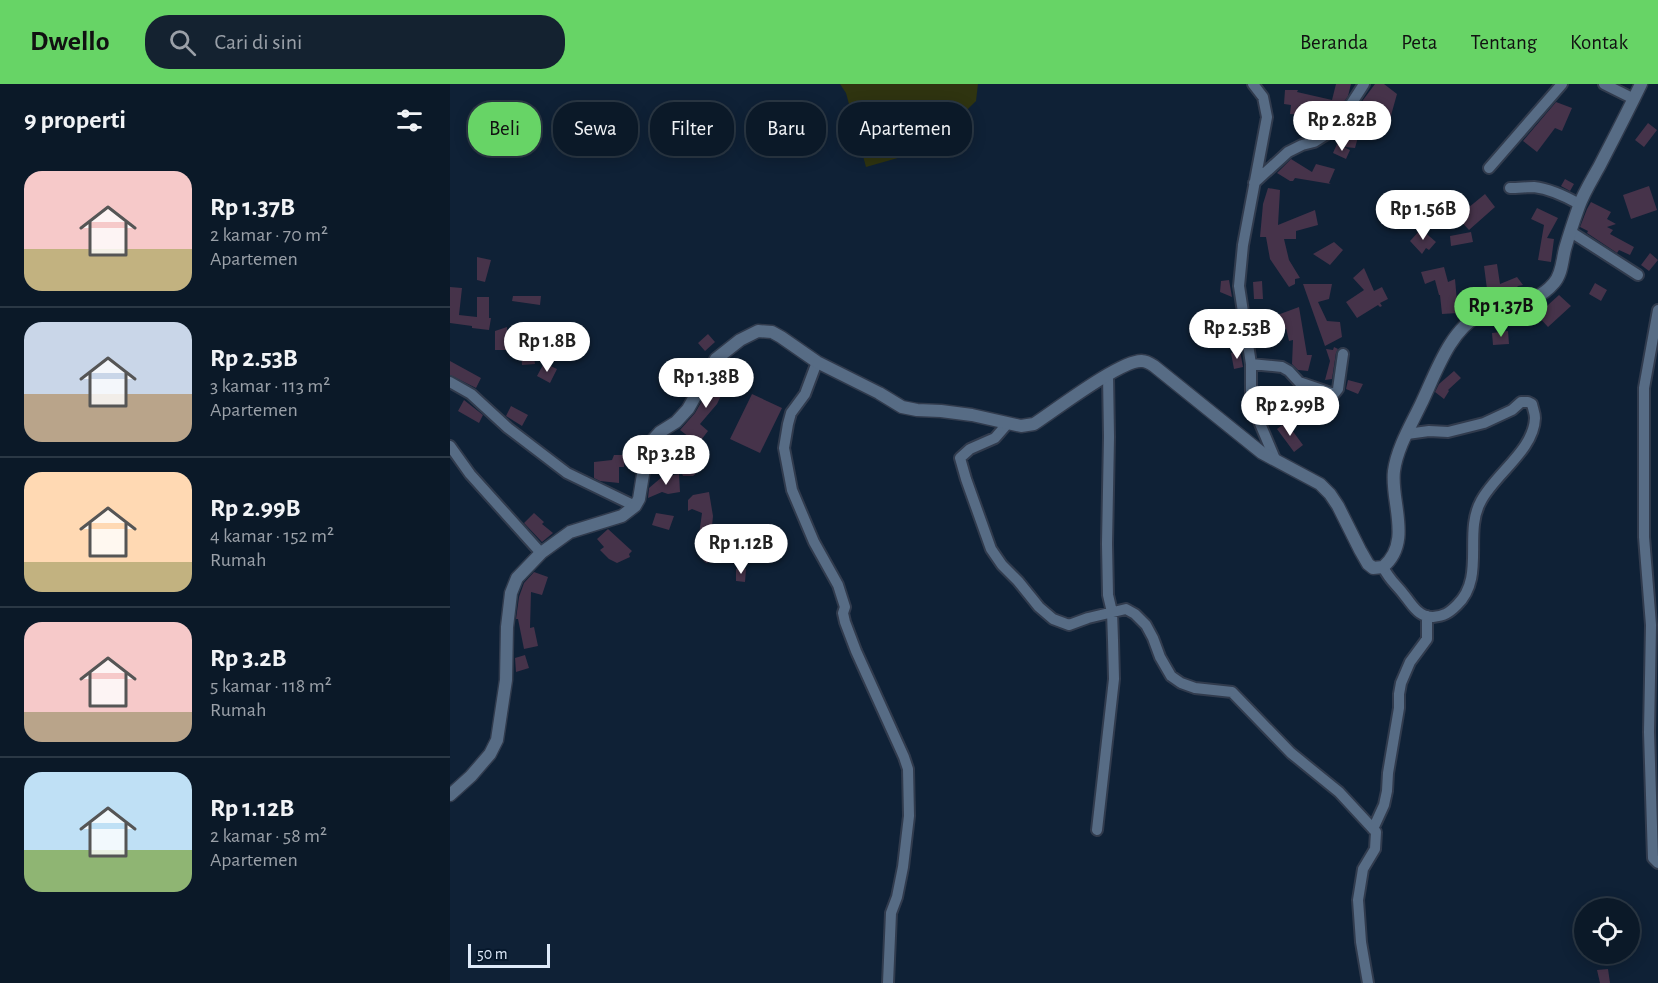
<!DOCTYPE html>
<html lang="id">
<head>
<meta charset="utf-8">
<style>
	body { margin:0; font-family:"Alegreya Sans",sans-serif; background:#142230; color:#f1f3f6; height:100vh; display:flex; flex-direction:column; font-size:22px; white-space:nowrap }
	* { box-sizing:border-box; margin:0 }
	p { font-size:20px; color:#9aa0a8 }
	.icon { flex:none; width:33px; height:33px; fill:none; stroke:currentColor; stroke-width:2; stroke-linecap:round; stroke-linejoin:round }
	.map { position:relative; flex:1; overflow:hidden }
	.panel { display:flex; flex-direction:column; background:#0b1928; width:450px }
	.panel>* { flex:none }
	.hud { position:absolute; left:18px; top:18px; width:570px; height:54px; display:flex; gap:12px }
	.fabs { position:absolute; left:1124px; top:814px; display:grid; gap:12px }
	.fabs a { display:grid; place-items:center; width:66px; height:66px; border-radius:50%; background:#0b1928; box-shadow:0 3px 15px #0003,0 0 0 2px #2b3845; font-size:30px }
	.scale { position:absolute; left:18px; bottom:15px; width:82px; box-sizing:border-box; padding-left:6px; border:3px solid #deeaf9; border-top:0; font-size:16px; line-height:21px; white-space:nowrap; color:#deeaf9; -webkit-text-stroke:4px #06182c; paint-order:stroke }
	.price { position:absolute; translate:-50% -51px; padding:0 14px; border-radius:21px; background:#fff; color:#222; font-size:20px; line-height:39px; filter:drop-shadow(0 2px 3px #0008) }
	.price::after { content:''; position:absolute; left:50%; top:36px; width:18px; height:14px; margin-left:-9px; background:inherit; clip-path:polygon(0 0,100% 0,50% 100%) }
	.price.on { background:#67d466; color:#111 }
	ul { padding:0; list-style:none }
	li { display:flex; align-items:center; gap:18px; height:150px; padding:0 24px }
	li+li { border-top:2px solid #2b3845 }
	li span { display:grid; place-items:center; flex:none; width:168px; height:120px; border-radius:18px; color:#555 }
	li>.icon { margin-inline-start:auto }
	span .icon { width:72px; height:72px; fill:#fffc; stroke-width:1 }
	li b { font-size:26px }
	h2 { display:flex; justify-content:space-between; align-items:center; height:72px; padding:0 24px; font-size:26px }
	.chip { padding:0 21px; border-radius:24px; background:#0b1928; box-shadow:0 3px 15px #0003,0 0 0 2px #2b3845; font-size:21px; line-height:54px }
	.chip.on { background:#67d466; color:#111 }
	header { display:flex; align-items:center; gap:36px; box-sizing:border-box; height:84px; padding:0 30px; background:#67d466; color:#111 }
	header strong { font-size:28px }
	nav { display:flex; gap:33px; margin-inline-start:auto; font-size:21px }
	.search { width:420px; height:54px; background:#142230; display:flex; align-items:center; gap:15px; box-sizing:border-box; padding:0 21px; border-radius:24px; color:#9aa0a8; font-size:22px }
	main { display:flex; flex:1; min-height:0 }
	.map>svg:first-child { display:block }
</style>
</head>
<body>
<header>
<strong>Dwello</strong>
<div class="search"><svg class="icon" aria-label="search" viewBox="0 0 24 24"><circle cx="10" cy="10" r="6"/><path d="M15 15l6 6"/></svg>Cari di sini</div>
<nav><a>Beranda</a><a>Peta</a><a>Tentang</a><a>Kontak</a></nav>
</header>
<main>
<section class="panel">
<h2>9 properti<svg class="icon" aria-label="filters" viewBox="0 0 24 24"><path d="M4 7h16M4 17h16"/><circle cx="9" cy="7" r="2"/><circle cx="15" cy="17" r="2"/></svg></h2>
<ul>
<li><span style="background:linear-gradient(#f6c9c9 65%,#c2b280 0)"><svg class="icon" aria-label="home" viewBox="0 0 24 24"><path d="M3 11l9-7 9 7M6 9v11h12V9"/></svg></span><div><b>Rp 1.37B</b><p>2 kamar · 70 m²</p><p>Apartemen</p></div></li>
<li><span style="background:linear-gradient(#c9d6e8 60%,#b9a48a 0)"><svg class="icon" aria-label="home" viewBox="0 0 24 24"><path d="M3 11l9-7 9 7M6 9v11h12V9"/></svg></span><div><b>Rp 2.53B</b><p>3 kamar · 113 m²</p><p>Apartemen</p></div></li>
<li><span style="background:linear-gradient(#ffd9b3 75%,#c2b280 0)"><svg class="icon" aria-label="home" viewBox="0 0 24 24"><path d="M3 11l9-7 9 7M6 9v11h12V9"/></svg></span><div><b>Rp 2.99B</b><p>4 kamar · 152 m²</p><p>Rumah</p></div></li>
<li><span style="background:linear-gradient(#f6c9c9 75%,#b9a48a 0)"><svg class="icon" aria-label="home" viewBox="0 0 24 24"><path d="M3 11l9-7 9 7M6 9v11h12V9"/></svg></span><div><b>Rp 3.2B</b><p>5 kamar · 118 m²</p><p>Rumah</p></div></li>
<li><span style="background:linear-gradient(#bfe0f5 65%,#8fb573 0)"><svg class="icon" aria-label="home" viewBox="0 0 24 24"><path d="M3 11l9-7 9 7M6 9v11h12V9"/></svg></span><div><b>Rp 1.12B</b><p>2 kamar · 58 m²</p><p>Apartemen</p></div></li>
</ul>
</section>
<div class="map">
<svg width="1208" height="899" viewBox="0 0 1208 899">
	<rect width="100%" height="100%" fill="#0f2136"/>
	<path fill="#2f3410" d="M390,0H528L526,17L476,66L416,83L396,9Z"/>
	<path fill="#46334a" d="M886,0H901L898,12L882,36L865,30L864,36L851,35L852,31L840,30L841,21L834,20L835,6H848L847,8L882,16Z
		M925,0H934L947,10L940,35L934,31L926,44L910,35L917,23L910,20Z
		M1106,18L1122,24L1112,47L1105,44L1087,68L1073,57Z
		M1198,39L1207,46L1194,63L1185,56Z
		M899,51L908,53L905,64L895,63Z
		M887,60L900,66L896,75L883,69Z
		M841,75L862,88L866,80L885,85L879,99L881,100L845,94L843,97H840L827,89Z
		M1115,95L1124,100L1120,107L1111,102Z
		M1199,102L1207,126L1181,135L1173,111Z
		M818,104L830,106L828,141L865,126L868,141L846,147V155H834L839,176L850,194L845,195V200L839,203L820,175L816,153H810L813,120Z
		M1035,110L1045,123L1019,146L1007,133Z
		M1141,118L1161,128L1157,135L1166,140L1157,143L1163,146L1160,150L1184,163L1180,171L1169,166L1167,169L1137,149L1138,147L1130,143L1137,125Z
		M1087,124L1108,134L1097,154L1104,155L1101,178L1088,176L1094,141L1081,135Z
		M971,145L986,158L979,166L976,164L972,170L960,157Z
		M1021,148L1023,158L1001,162L1000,152Z
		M884,158L893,166L880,181L863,170Z
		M1200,169L1208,176L1199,187L1191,181Z
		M27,173L41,176L35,198L27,196Z
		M1047,180L1050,200L1067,193L1073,201L1068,202L1060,211L1059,207L1040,214L1030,215L1029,205H1037L1034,182Z
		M994,183L998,198L1005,195L1008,229L992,230L990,211H989L985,196L975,200L971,188Z
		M914,184L924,207L932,203L938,215L930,219L932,222L930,223L928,221L907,234L896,218L914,206L903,194Z
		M779,196L782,213L770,208L771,197Z
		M812,197L813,215H804L803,198Z
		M1145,199L1157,206L1151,217L1139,210Z
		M853,200H882L879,215L868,218L877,237L890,238L892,253L875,262Z
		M0,203L12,204L9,231L27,233V213H39V234H41L39,246L22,244V242L0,239Z
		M1109,211L1121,222L1098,243L1087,231Z
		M63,212H91L90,221L62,217Z
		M849,223L857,271H862L858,287L848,286L842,280L843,256L839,257L836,244L829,247L822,233Z
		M57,243L58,266H45V247Z
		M1058,247L1059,260L1043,261L1042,249Z
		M258,250L265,258L255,267L248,259Z
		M884,263L888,265L886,269L882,295L875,296L880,277L876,265L883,266Z
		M83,265L85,280L72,281L71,266Z
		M790,267L793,283L784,285L781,269Z
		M0,277L31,294L26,304L0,291Z
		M94,279L107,285L100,299L87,292Z
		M269,287L280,293L267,320L250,340L258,347L248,360L230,346L245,329Z
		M1004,287L1011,294L998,306L999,307L994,315L985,308L989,300Z
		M898,296L913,300L908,310L896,305Z
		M302,310L332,324L310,369L280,355Z
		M14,316L33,331L29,339L8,327Z
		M61,322L78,331L72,342L56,332Z
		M846,322L854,331L848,337L839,328Z
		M836,338L853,361L844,368L827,345Z
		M211,359H226L215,373L209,372L207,389L201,390L207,363Z
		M164,371H175L174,383H169V399L150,397L144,394V378L162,376Z
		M237,371H249V375L253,376L252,385L250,386L243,392H233L229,383Z
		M229,390L230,408L218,410L212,408L198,414L199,404L212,393Z
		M259,408L263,432L261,452L249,451L252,429L242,425L238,427V416L243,411Z
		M84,429L94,438L92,440L103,449L92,458L74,439Z
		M206,429L224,432L219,446L202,441Z
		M158,445L182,467L179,470L180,473L167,479L159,475L150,466L154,463L147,455Z
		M268,460L264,475L260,478L256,479L251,474Z
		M286,485H296L295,498L286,497Z
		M84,488L98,493L92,511L81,508L80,544L84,543L88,562L74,565L68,535H66L69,513L74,499Z
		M75,571L79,584L66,588L65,574Z
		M1158,885L1160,899H1150L1147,886Z"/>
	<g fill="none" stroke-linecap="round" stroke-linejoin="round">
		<g stroke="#313b4d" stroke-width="14">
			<path id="minor" d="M803,0L813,13L817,33L793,161L789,202L801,280V314L806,330L825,375
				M1154,0L1184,15
				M1039,84L1112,0
				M804,99L838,68L852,61L864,58L885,45L914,0
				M1060,104C1068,104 1077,103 1084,103C1101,105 1115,112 1129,120
				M1121,148L1188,191
				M1208,226L1194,304V453L1201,541L1199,648L1203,774L1208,779
				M367,278L355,310L341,329L338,340L334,364L342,406L364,458L388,501L395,523L393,529L395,538L406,567L454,673L458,685L459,732L453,783L447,813L441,829L438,899
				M801,280L832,283L839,287L849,298L884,310L888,305L893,270
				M0,298L21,310L58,344L117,389L185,422
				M558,339L545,354L520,365L510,374L516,395L541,465L552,481L568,497L589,523L603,535L619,541L638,534L676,525L685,530L696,541L703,554L710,573L721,592L731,599L745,604L782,608L841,669L889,708L926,748L925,765L913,785L908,816L911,858L918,899
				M0,362L20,390L91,469
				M933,483C940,497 946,500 955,512C960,518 964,525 970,529C974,532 978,533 983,533C994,532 999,529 1007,521C1036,493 1013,449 1031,417C1045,390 1084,366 1085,334C1085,329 1083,325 1082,320L1078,318H1071L1062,326L1034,339L998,348L979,347L957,350
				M923,745L934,721L937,707L938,689L949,624V610L951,599L960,578L977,555V532
				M647,746L664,595L663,556L662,528L658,511L657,460L659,353L658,291"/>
		</g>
		<g stroke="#313b4d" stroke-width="15">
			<path id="tertiary" d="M0,711L21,692L40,670L47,656L56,596L57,543L61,509L67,494L91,469L120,448L172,432L185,422L189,415L196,372L200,359L210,348L226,338L238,325L266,275L290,256L308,247L322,248L331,253L367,278L429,309L452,323L467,326L491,327L522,331L571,342L584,340C604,327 672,275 692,277C696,277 701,280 704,282L812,369L870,400L880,410L888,422L910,466L918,480L923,484L933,483C963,458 940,417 944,387C947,364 961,341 971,320C985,291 1000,245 1030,231C1055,219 1084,223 1104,199C1112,190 1112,177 1115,165C1119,151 1124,136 1129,122C1134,108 1143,94 1150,81C1164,54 1178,27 1191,0"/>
		</g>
		<use href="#minor" stroke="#576c85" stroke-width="10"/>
		<use href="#tertiary" stroke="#576c85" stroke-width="12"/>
	</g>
</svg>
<div class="fabs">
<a><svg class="icon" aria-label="locate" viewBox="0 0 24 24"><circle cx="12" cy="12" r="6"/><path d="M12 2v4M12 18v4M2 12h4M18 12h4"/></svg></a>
</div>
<div class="scale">50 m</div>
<b class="price" style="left:892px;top:68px">Rp 2.82B</b>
<b class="price" style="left:973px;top:157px">Rp 1.56B</b>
<b class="price on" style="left:1051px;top:254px">Rp 1.37B</b>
<b class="price" style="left:787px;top:276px">Rp 2.53B</b>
<b class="price" style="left:97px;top:289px">Rp 1.8B</b>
<b class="price" style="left:256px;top:325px">Rp 1.38B</b>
<b class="price" style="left:840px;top:353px">Rp 2.99B</b>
<b class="price" style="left:216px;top:402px">Rp 3.2B</b>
<b class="price" style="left:291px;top:491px">Rp 1.12B</b>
<div class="hud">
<a class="chip on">Beli</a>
<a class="chip">Sewa</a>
<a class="chip">Filter</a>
<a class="chip">Baru</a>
<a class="chip">Apartemen</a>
</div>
</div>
</main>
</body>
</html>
